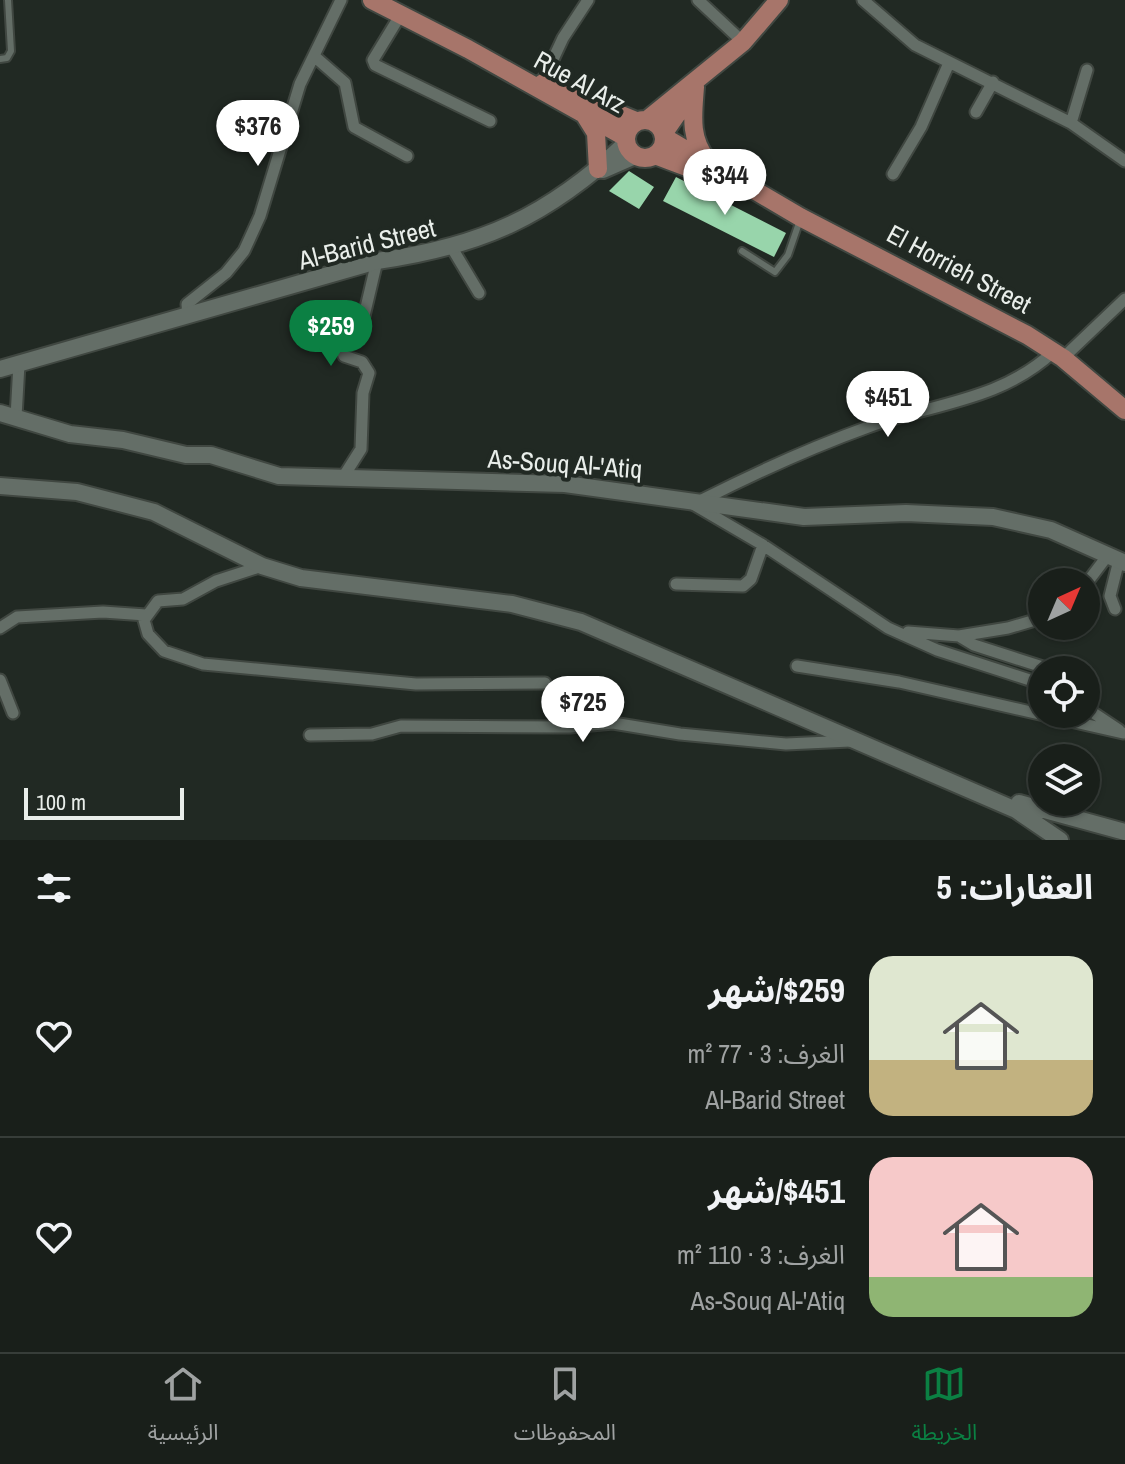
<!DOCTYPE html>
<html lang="ar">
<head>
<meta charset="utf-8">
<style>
	body { margin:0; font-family:"Archivo Narrow","Noto Sans Arabic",sans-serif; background:#222723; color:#f1f3f6; direction:rtl; height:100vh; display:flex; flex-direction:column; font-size:30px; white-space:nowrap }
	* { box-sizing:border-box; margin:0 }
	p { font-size:26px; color:#9fa2a2 }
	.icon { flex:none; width:44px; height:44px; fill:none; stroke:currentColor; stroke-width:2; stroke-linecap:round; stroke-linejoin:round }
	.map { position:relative; height:840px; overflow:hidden; direction:ltr }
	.sheet { display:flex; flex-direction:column; background:#191f1a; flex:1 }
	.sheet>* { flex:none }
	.needle { width:52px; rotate:44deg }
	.buttons { position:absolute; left:1028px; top:568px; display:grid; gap:16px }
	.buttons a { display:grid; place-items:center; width:72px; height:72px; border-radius:50%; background:#191f1a; box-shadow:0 2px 6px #0004,0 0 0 2px #373d39; font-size:40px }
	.scale { position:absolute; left:24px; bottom:20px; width:160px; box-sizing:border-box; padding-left:8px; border:4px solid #e9eeea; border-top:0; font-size:22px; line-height:28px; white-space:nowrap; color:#e9eeea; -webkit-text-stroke:6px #212923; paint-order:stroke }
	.price { position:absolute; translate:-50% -68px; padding:0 18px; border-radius:28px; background:#fff; color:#222; font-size:26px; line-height:52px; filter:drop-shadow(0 2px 4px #0008) }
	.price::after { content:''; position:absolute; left:50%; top:48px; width:24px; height:18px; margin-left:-12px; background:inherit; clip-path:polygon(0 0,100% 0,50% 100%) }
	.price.current { background:#0b8043; color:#fff }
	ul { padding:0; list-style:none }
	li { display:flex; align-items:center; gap:24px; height:200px; padding:0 32px }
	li+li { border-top:2px solid #373d39 }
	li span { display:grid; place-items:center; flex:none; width:224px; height:160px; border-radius:24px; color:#555 }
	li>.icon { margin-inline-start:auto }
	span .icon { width:96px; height:96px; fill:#fffc; stroke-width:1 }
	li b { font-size:34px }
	h2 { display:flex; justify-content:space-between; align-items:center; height:96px; padding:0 32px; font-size:34px }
	.tabs { display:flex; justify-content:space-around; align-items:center; height:112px; border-top:2px solid #373d39; background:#191f1a; font-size:22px; color:#9fa2a2 }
	.tabs a { display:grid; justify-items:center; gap:4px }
	.tabs .current { color:#0b8043 }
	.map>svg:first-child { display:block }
</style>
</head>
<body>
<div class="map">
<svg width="1125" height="840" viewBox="0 0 1125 840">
	<rect width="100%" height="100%" fill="#212923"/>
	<path fill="#98d5ab" d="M629,171L654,187L639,209L609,191Z
		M676,177L786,233L774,257L663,201Z"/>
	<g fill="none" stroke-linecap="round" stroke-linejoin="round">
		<g stroke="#404741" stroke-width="10">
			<path id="lane" d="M0,59L7,58L11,51L8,0
				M742,251L775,272L788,255L800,220"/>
		</g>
		<g stroke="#404741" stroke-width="15">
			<path id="street" d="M698,0L743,42
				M863,0L915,45L1071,123L1125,161
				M401,14L373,60L375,65L490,121
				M314,56L345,83L354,127L407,156
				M542,83L563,38L588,0
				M976,112L993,82
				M1071,123L1087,70
				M893,174L921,127L949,63
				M452,248L479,293
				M188,317L187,304L226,273L244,251L260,216L300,84L341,0
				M1063,358L1125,299
				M16,417L19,364
				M342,479L361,449L363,393L369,373L362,362L344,356L342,350L364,316L377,261
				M700,501C755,473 810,448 868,427C934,403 1000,401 1053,352
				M693,504L763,545L888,628L937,650L1042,684
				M262,566L216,581L183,599L158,601L144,620L148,634L164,651L203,664L416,684L545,683
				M676,584L743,586L751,579L763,545
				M1086,584L1108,555
				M1115,609L1110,596L1119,560
				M1042,618L1008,628L959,636L974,645L1052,670
				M0,628L17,617L103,612L146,615
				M908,632L959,636
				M797,666L899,682L1123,733
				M0,680L13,713
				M1086,708L1119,730
				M310,735L372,734L401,726L570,727L613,723L680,734L786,744L850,741"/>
		</g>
		<g stroke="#404741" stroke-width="20">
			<path id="secondary" d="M603,170L635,156
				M0,369L377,261C483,246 548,216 626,143
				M0,413L70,434L123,440L186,455H211L279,476L565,484L804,517L906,513L993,517L1051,530L1125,563
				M0,486L77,492L154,512L262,566L301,578L512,604L581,622L1016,810L1060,840
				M1019,803L1125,832"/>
		</g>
		<g stroke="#404741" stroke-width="22">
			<path id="primary" d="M372,0L468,49L625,137
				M543,83L636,121
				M695,87C693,114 689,138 707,160
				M586,117L596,133L598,169
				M626 139a19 19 0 1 1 38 0a19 19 0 1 1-38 0Z
				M647,120L743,42L779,0
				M663,134L693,91
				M664,137L800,217L1027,335L1063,358L1125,410
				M655,155L716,178"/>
		</g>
		<use href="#lane" stroke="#646e67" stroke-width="6"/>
		<use href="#street" stroke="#646e67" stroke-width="11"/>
		<use href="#secondary" stroke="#646e67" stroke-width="16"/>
		<use href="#primary" stroke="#a7756a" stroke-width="18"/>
	</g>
	<g text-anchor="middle" stroke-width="8" stroke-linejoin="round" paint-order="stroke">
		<g font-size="26" fill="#e9eeea" stroke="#212923">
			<text transform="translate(580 82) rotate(29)" y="9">Rue Al Arz</text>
			<text transform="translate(367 244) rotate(-14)" y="9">Al-Barid Street</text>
			<text transform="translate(959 269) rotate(28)" y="9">El Horrieh Street</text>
			<text transform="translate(565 464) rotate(4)" y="9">As-Souq Al-'Atiq</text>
		</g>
	</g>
</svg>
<div class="buttons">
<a><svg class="needle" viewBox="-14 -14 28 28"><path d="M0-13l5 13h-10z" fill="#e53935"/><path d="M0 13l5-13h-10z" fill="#9fa2a2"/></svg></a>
<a><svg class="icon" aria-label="locate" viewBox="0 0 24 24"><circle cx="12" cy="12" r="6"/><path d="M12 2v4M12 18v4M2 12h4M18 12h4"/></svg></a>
<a><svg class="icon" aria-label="layers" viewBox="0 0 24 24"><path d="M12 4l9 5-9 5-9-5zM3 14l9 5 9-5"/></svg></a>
</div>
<div class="scale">100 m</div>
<b class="price" style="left:258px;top:168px">$376</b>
<b class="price" style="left:725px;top:217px">$344</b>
<b class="price current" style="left:331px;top:368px">$259</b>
<b class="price" style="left:888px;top:439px">$451</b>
<b class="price" style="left:583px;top:744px">$725</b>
</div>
<section class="sheet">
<h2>العقارات: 5<svg class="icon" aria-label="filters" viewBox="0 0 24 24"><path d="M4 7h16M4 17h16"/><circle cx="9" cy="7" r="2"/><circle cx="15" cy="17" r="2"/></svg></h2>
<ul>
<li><span style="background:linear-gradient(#dfe7d0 65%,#c2b280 0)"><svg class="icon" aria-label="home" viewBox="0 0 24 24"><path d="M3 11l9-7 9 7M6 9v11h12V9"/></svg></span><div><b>$259/شهر</b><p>الغرف: 3 · 77 m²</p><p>Al-Barid Street</p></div><svg class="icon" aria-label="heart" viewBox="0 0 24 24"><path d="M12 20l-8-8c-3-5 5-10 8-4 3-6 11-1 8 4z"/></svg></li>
<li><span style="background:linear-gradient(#f6c9c9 75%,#8fb573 0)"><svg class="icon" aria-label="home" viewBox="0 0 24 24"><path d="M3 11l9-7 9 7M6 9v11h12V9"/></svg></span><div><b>$451/شهر</b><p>الغرف: 3 · 110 m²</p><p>As-Souq Al-'Atiq</p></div><svg class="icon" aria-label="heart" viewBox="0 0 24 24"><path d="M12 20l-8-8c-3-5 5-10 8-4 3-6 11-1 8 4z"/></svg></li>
</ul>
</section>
<nav class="tabs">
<a class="current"><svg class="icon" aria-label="map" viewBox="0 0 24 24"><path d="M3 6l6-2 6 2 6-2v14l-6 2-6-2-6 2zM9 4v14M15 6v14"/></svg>الخريطة</a>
<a><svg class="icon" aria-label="saved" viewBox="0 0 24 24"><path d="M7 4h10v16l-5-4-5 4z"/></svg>المحفوظات</a>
<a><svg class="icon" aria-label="home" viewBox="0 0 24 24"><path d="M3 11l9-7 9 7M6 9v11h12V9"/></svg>الرئيسية</a>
</nav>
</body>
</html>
